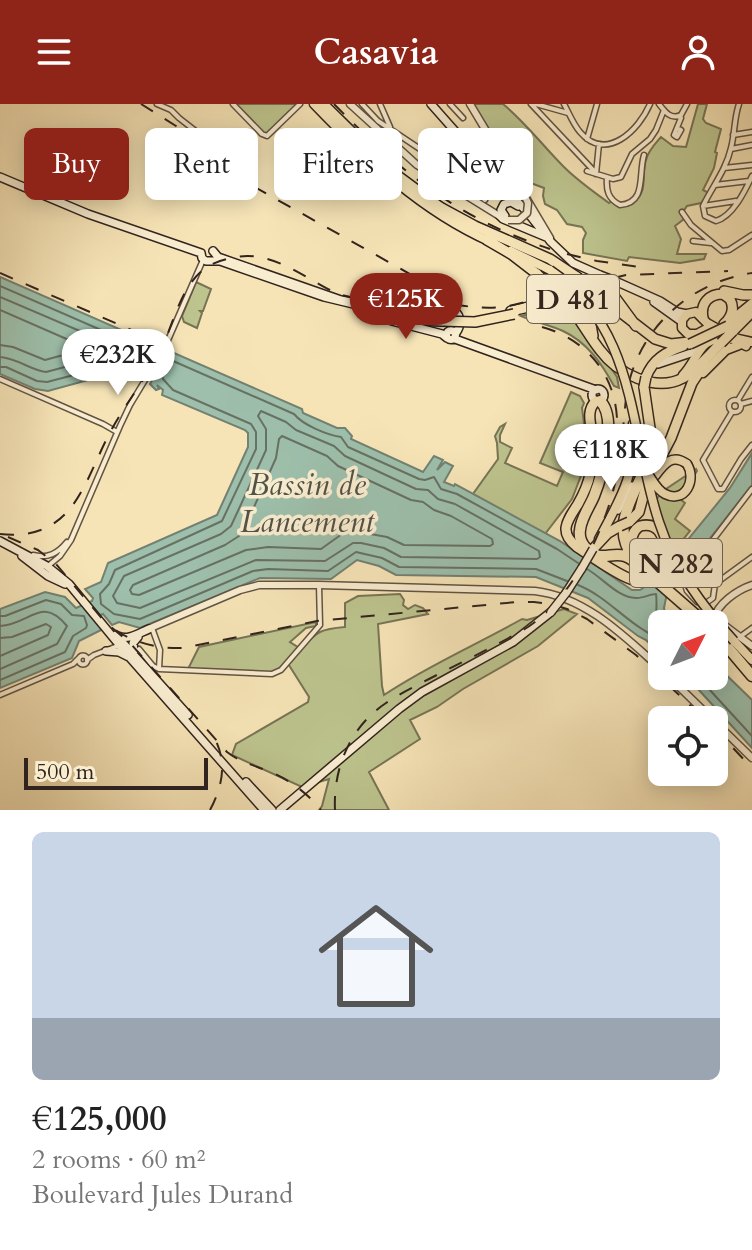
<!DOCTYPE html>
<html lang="en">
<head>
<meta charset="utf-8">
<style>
	body { margin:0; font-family:Cardo,serif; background:#f6f6f6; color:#222; height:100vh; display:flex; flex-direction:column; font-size:30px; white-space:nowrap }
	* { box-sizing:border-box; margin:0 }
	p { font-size:26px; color:#767676 }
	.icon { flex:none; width:44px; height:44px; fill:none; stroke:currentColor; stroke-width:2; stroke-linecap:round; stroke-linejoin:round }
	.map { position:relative; height:706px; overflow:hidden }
	.sheet { display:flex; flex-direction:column; background:#fff; flex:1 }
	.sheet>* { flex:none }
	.guide { position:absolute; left:24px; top:24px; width:704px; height:72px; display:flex; gap:16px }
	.needle { width:52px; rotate:48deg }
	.fabs { position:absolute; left:648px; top:506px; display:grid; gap:16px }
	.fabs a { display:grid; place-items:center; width:80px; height:80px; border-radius:12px; background:#fff; box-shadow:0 4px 20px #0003; font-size:40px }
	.scale { position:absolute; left:24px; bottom:20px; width:184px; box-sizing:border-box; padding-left:8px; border:4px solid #31231d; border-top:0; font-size:22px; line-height:28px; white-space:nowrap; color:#31231d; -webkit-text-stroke:6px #f9edd0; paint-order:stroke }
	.price { position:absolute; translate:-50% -68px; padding:0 18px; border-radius:28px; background:#fff; color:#222; font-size:26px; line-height:52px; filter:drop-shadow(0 2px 4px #0008) }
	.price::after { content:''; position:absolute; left:50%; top:48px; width:24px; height:18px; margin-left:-12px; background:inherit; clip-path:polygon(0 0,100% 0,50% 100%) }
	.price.on { background:#8f2418; color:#fff }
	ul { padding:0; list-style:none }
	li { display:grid; align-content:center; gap:16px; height:424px; padding:0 32px }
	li+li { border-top:2px solid #e0e0e0 }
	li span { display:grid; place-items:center; height:248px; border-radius:12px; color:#555 }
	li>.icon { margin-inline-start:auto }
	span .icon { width:144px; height:144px; fill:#fffc; stroke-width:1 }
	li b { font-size:34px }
	.pill { padding:0 28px; border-radius:12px; background:#fff; box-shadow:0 4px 20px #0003; font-size:28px; line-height:72px }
	.pill.on { background:#8f2418; color:#fff }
	header { display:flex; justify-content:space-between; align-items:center; height:104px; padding:0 32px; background:#8f2418; color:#fff; font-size:36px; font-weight:800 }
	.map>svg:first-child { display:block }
</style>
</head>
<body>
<header><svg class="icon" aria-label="menu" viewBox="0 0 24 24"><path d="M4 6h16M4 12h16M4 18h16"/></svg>Casavia<svg class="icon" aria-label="person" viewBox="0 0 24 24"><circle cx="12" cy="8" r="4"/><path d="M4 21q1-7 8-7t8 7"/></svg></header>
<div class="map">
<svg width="752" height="706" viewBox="0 0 752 706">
	<rect width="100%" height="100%" fill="#f6e4b7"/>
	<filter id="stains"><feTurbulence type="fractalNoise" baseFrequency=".0025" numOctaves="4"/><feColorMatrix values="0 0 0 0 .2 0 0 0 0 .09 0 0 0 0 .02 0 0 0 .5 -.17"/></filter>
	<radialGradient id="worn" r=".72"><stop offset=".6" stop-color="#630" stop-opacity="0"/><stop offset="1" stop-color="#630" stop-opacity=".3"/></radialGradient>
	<path fill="#bdc48e" stroke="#777456" stroke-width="2" d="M234,0H298L265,32Z
		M473,0H503C526,19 543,42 564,63C578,77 594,88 609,99L612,97C619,100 625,101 632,98C649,91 641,70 646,56C648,47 655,40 661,33L673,42L686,43L698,0H707L703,15L706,19L721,25L715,48L717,49L714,64L703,86L709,89L701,99L687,102L681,111L684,115L675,122L681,135L677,150H706L704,155L680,159L629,153L627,157L583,149V136L586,129L582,123L567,120L557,106L545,100L543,92L544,84L520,75Z
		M196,178L211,185L203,207H200L202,209L197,224L184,218L182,212Z
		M545,206L577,214L617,273L619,284L614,282C602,260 587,238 563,227C550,221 535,218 521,212Z
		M571,288L580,292L584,299L582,304L586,335L582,369L572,395L545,430L473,390L498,355L497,339L495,332L500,323L505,320L500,331V338L512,344L505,359L557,382L563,368L540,359Z
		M696,365L697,367L680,395L685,399L675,415L690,427L673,448L655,397L663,387Z
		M400,490L404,496L403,501L408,505L415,501L423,504L428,510L378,520L382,582L384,591C427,562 476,541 522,515L527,516L564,505L577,510L538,542L463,585L437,603L410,616L420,635L369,668L389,706H319L322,702L329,675L302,683L232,651L236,640L308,598L309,593L287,558L273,569L188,565L199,543L316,518V522L306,524L290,538L301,545C317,527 321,525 345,523V499L358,492Z"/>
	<path fill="#9dbfab" stroke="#728172" stroke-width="2" d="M0,173L302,305L303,309L337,324H345L352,332L351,335L423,368L434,352L443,356L437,366L445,358L453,362L444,378L454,382L455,380L560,437L632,486H640L655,476L730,384L752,349V381L667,489L664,504L667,520H662V552L646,536L638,532L588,494L536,473L396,471L379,462L357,456L331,475L260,474L140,524L119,518L112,521L103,510L95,513L103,525L79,537L72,554L0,584V505L45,488L65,493L76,504L92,497L93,494L85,485L101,478L108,459L217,411L248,343V329L245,326L162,291L163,286L157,281L159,285L156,286L150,280L155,271L147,266L141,275H134L117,268L48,287L35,285L0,270Z
		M714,559L752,596V644L686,572H714Z"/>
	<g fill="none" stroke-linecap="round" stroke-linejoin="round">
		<path stroke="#677164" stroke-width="2" d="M0,182L156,250
			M0,193L115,242L117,246L114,250L46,268C30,266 17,254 0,253
			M0,206L78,240L81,244L78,247L45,256L13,243L0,241
			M164,253L294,310C303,321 327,331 341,333L348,343L419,375L425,376L434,373L441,385L457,390L557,445L578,459
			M0,263H6L37,277L47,278L116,260L135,266L143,259H151
			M158,263L162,268L163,275L173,286L251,320L256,328V345L222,417L115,466L109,480L100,490L101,500L114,510L140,515L253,467L268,465L328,467L356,448L382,454L399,463L536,465L567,477
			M261,307L286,318L296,326L334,342L345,352L416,385L428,386L438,395L455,400L539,447L540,453L537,455L401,453L384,444L361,439H353L325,457L256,456L140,504L117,499L113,492L124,472L221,430L231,422L266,346V325L258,312Z
			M282,332L327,352L338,362L411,396L423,398L434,406L451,412L492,435L493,440L490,442L404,441L387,433L354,427L342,430L321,445L268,443L246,446L139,491L132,490L130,486L133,481L225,441L239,432L245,423L276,354L279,335Z
			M587,465C603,474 619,495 637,494C644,494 650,490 656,490C658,502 653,515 662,526
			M578,481C603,491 620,511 642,525C650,530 656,533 662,541
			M0,512H5L46,496L61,500L72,511L84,512L87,521L86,524L73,532L65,548L0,576
			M0,522C31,520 41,491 67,522L57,540L0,565
			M0,534L12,533L46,520L51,523L48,531L0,552
			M697,572L752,632"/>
		<g stroke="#625344" stroke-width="7">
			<path id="minor" d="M157,0L171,6L179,14L229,53
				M233,0L262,30L267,32L300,0
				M362,0L378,17L441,59L485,96
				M380,0L390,23
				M450,0L463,14
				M531,0L595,68
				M536,0L568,9
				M564,0C569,9 573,20 580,28C606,59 639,26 650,0
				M659,0C665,8 671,16 681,11L687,0
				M739,0C734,14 735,29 731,44C726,66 712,83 703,102L705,112L716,117C733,112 745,87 752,72
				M677,24L681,26L677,33L674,31L681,14L679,12
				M733,31L752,28
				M587,35L597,0
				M731,45L752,41
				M724,64L752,61
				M587,67L613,75L621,73L632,50L650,35L656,26L664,6
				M596,70L599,40
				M607,74C606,86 608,95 620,101C647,99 638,71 644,51
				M715,81L749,77
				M703,102L736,97
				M682,108L691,121L722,147L729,146L752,131
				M693,137L711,139
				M0,275L103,320L117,328
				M729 302a6 6 0 1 1 12 0a6 6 0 1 1-12 0Z
				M738,296L752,273
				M741,300L752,297
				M732,308L703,356L718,385H723L741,355L752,341
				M33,451C48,455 58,449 67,438
				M48,462L60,452L71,436L120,322L130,301L165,243L203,156
				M697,498L687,487L683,475L752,385
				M706,499L713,494L715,480L752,453
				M152,524L160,546L159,565
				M741,532L752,524
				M139,545L153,562L159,565L272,570L281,566L320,521L319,481
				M78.5 556a4.5 4.5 0 1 1 9 0a4.5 4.5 0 1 1-9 0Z
				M87,556L94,551L120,541
				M0,591L73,560L79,554"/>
		</g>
		<g stroke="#625344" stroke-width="9">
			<path id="tertiary" d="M350,0L417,61L501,113
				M470,0L550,134
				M709,515H714C717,500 737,486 752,481
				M720,518L752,542
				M148,525L240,486L259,481H319L535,487C586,493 625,533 662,566
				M668,572L752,654"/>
		</g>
		<g stroke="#31231d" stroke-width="10">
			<path id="secondary" d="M431,0L532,114L551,138
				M0,73L88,110L201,149
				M500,112L503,115L546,133
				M505,112L501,106L504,100L511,98L518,102
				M550,137L573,159L600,171
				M201,149L202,154L206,157H220L324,193L374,205C378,215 390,213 389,202L384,198L362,200L341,196L218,153L213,147
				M613,176L660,197L677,208L687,210
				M654,198L682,218
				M388,201L405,205L454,207C462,212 461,222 456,229
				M384,213L392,217L442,230L447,234
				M446.5 231a4.5 4.5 0 1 1 9 0a4.5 4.5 0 1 1-9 0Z
				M455,235L596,286
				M658,260L694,248L698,240L696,233
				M592 291a6 6 0 1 1 12 0a6 6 0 1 1-12 0Z
				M618,406L632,382
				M0,437L47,462L69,480L131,555L264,706
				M22,452L48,472L65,480
				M566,489L582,464
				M116,531L188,611
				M118,532C128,537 139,529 149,525
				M106,547L119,548L127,552
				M134,547L133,539L138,533
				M246,678L272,706
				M280,706L399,605L422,588L513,538L551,508"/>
		</g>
		<g stroke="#31231d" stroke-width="11">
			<path id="primary" d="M314,0C367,55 421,107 491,138
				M324,0L392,67L442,104
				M511,147L550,166
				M746,242L710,223L697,230H688L682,224V216L687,210L696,208L707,219L734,234L752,238
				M703,269L726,246L739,241
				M683,271C698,256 700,229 727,237
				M655,372C664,360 672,349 687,360
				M599,435C620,396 638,367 633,320
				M734,537L752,556"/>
		</g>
		<g stroke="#31231d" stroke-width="12">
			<path id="trunk" d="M438,102L475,122L550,155L577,173
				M487,136L511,150L537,170
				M724,187L743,191H752
				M598,191L655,235L671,240L689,238
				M567,200C580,214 588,231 600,246C617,269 655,289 683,274C697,266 710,250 721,239
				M585,201L589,209L593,232
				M511,207L546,199L581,188L600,185L614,192L636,222
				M385,211L410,216L443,217
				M703,214C700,199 709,190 723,190L730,195C735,205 732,213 724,220
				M730,218L752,200
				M733,227L752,208
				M646,273C653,255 666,248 683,242
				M644,283L651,331L647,356
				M596,297C584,308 593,324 593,339C594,349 593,360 590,370C588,381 583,391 578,400C567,417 558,428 577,443C591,452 623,475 637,477C668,482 676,413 640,422C628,430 631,442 638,453
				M629,418L639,408L646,382L671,334L692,279L704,261
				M593,445L608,429L620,422"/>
		</g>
		<g stroke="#31231d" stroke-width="13">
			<path id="motorway" d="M600,297C618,313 602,372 594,392C590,402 581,414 580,426C579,432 581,438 585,443C601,460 610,447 625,452C634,455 643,465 650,471
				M634,455C609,421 635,392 647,359
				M714,527L752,572"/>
		</g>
		<use href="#minor" stroke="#f9edd0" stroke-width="4"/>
		<use href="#tertiary" stroke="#f9edd0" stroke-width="6"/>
		<use href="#secondary" stroke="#f9edd0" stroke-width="7"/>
		<use href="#primary" stroke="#f6e4b7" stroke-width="8"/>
		<use href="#trunk" stroke="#f6e4b7" stroke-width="9"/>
		<use href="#motorway" stroke="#f6e4b7" stroke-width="10"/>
		<path stroke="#31231d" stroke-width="2" stroke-dasharray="14 14" stroke-linecap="butt" d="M141,0L176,22L251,81L426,179L460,193
			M334,0C402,69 457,114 550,145
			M567,150L597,157L640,163
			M0,169L159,238
			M558,187L626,171L728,167
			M542,223C586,235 615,270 617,315
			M0,430C77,438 84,374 113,323C128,296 148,272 161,245C174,219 180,184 204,165C212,159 222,156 232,154C263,146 291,164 317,179C328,185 338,191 351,193C365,194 379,190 393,191C429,193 466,207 502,203C525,200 545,191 566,185
			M8,433L38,446L56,460L104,517L130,539L227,648C240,658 253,661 268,667C289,675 307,689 321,706
			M115,526C135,539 159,545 183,544L317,517L517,498H534L551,500L567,505L587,515L636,551L706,616
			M714,624L752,664
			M210,706C222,683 227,661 216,637
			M335,706C333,664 350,623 386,599C399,590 414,583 429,575C462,558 496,542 528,523C571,495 604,429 615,379C618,361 621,343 623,324C625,310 625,296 628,282C642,221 692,178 752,169"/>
		<g stroke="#625344" stroke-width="9" stroke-linecap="butt">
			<path id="tertiary-bridge" d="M508,116H519L527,109L528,99L523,88"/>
		</g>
		<g stroke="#31231d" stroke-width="10" stroke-linecap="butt">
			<path id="secondary-bridge" d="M600,171L613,176
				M582,464L593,445
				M551,508L566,489"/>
		</g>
		<g stroke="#31231d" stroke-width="11" stroke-linecap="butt">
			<path id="primary-bridge" d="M550,166C638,225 629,328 659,418C674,464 702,502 734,537
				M648,370C653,377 657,386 665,390C685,400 697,376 687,360"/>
		</g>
		<g stroke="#31231d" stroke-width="12" stroke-linecap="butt">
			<path id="trunk-bridge" d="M537,170L567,200
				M577,173L598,191
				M443,217L475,218L514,210
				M721,239L733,227
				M690,240L728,222
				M644,283L646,273
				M620,422L629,418"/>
		</g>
		<g stroke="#31231d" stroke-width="13" stroke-linecap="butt">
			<path id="motorway-bridge" d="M650,471L706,520"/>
		</g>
		<use href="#tertiary-bridge" stroke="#f9edd0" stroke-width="6"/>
		<use href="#secondary-bridge" stroke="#f9edd0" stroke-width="7"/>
		<use href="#primary-bridge" stroke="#f6e4b7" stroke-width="8"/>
		<use href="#trunk-bridge" stroke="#f6e4b7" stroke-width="9"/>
		<use href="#motorway-bridge" stroke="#f6e4b7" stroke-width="10"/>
	</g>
	<g text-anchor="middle" stroke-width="7" stroke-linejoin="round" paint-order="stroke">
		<g fill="#f9edd0" stroke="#6d6053" stroke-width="2">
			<rect x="527" y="171" width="92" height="48" rx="6"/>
			<rect x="630" y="435" width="92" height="48" rx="6"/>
		</g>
		<g font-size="28" font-weight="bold" fill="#31231d">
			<text x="573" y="205">D 481</text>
			<text x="676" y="469">N 282</text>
		</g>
		<g font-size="32" font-style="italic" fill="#515248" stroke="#f9edd0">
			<text x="307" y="391">Bassin de<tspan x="307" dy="37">Lancement</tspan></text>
		</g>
	</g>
	<rect width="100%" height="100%" filter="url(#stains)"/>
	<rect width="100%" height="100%" fill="url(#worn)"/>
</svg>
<div class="fabs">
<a><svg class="needle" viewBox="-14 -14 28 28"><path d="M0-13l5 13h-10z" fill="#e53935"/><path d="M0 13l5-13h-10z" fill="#767676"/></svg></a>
<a><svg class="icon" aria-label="locate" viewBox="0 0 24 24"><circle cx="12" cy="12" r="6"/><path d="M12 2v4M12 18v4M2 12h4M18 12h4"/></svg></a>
</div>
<div class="scale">500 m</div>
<b class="price on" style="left:406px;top:237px">€125K</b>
<b class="price" style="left:118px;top:293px">€232K</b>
<b class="price" style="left:611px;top:388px">€118K</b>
<div class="guide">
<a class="pill on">Buy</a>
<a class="pill">Rent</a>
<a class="pill">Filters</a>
<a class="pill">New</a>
</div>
</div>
<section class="sheet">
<ul>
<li><span style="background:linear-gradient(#c9d6e8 75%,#9aa5b1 0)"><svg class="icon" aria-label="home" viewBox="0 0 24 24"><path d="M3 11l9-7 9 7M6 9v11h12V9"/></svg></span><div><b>€125,000</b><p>2 rooms · 60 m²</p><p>Boulevard Jules Durand</p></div></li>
</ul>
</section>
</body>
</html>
